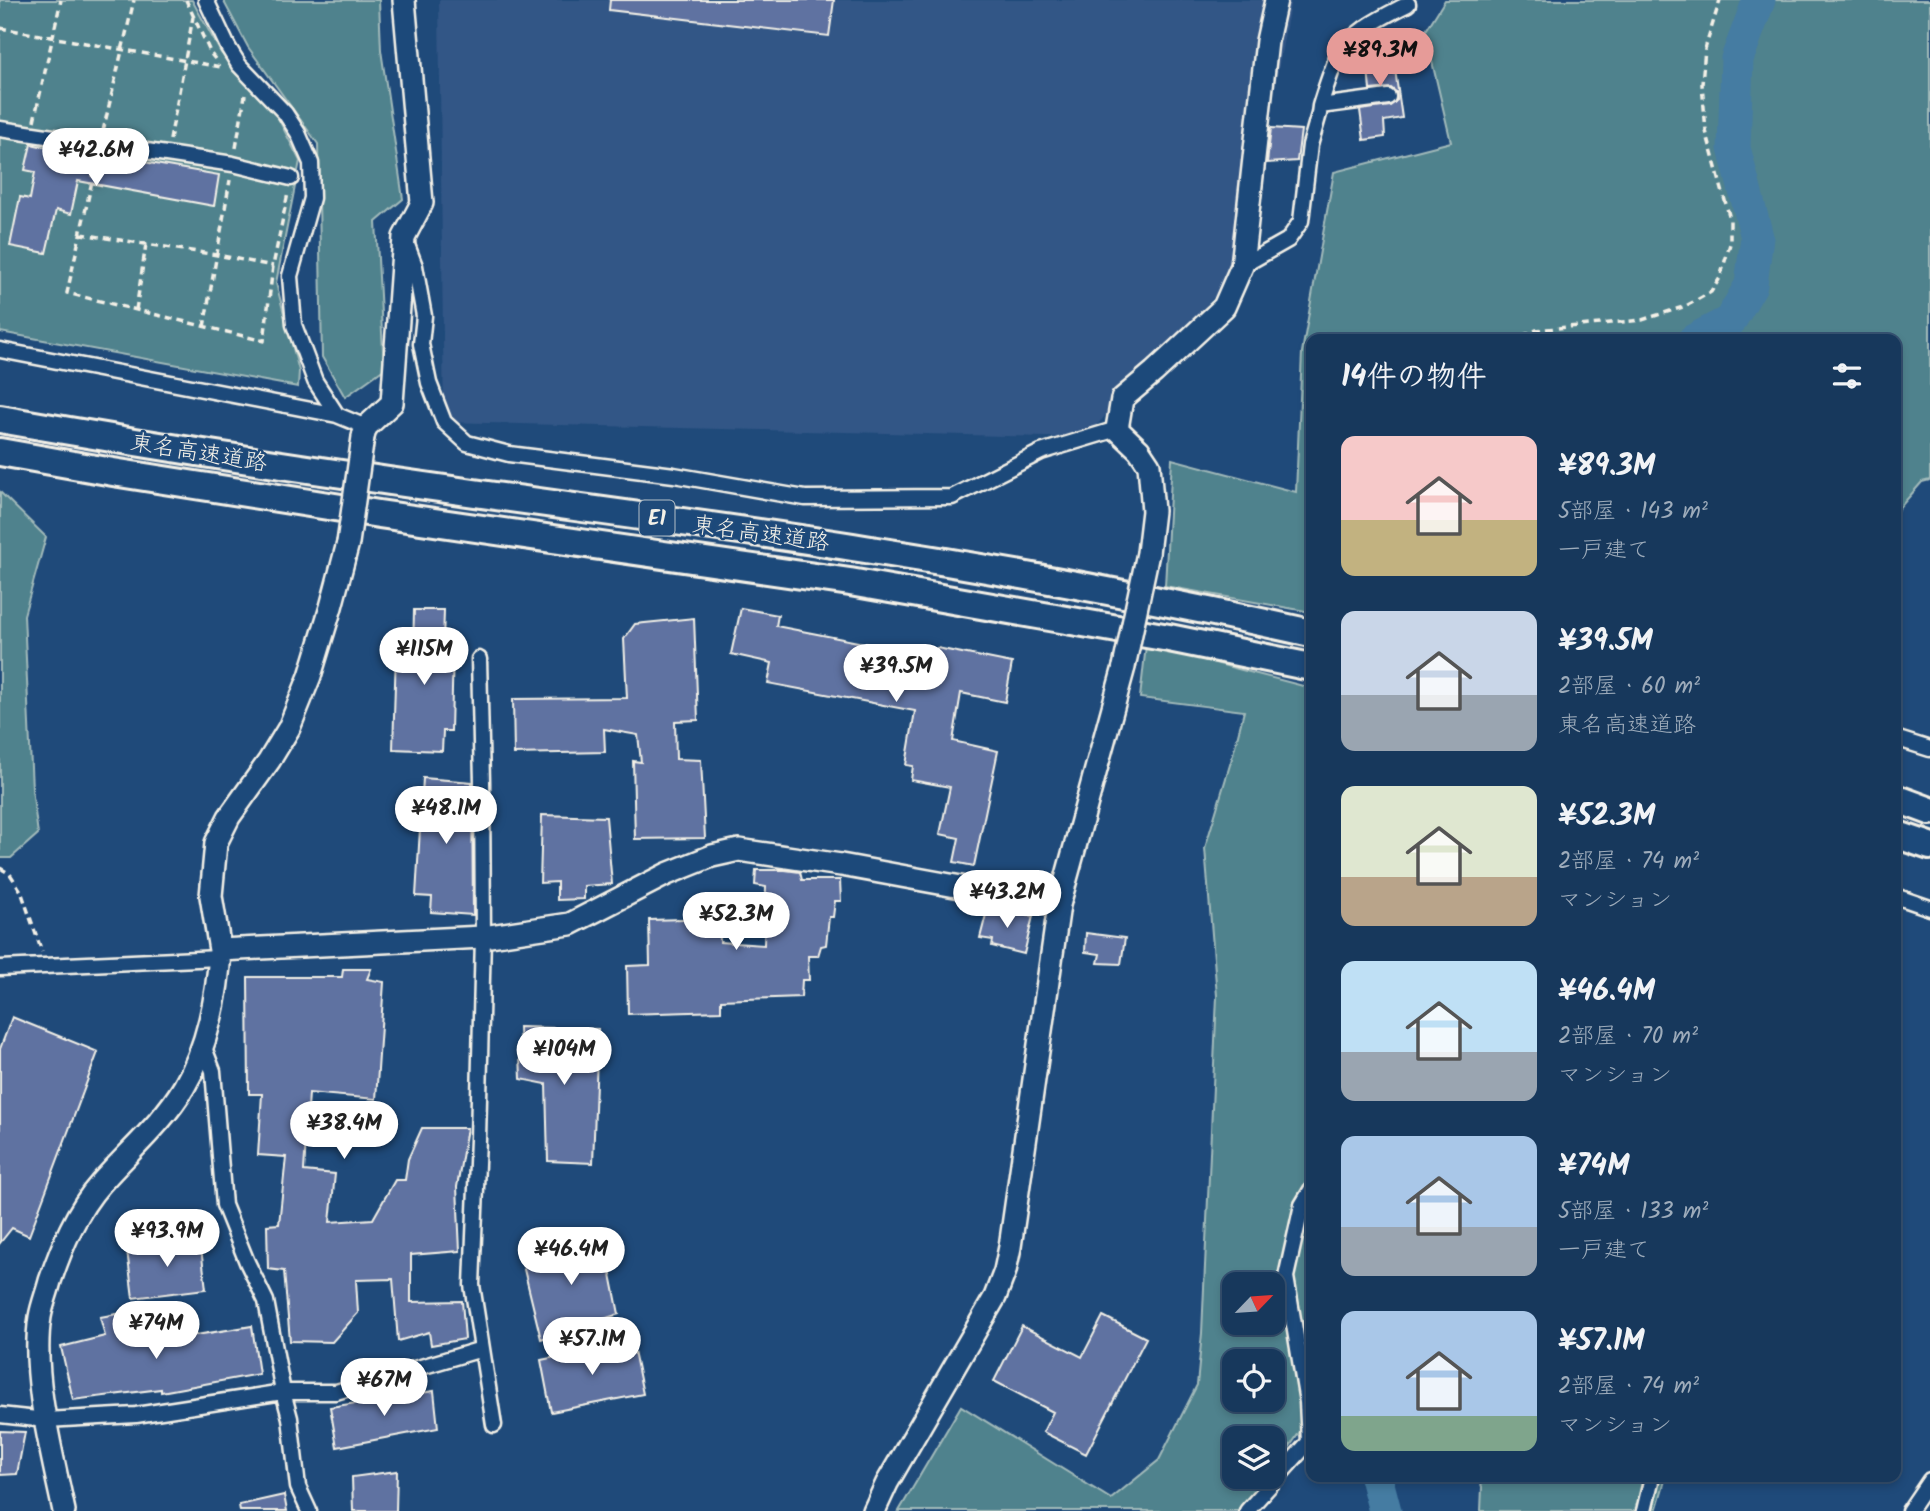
<!DOCTYPE html>
<html lang="ja">
<head>
<meta charset="utf-8">
<style>
	body { margin:0; font-family:Kalam,"Klee One",sans-serif; background:#244365; color:#f1f3f6; height:100vh; display:flex; flex-direction:column; font-size:26px; white-space:nowrap }
	* { box-sizing:border-box; margin:0 }
	p { font-size:23px; color:#9eacbb }
	.icon { flex:none; width:38px; height:38px; fill:none; stroke:currentColor; stroke-width:2; stroke-linecap:round; stroke-linejoin:round }
	.map { position:relative; flex:1; overflow:hidden }
	.details { position:absolute; left:1306px; top:334px; width:595px; height:1148px; display:flex; flex-direction:column; background:#17385c; border-radius:14px; box-shadow:0 4px 10px #0003,0 0 0 2px #365272 }
	.details>* { flex:none }
	.needle { width:46px; rotate:65deg }
	.controls { position:absolute; left:1222px; top:1272px; display:grid; gap:14px }
	.controls a { display:grid; place-items:center; width:63px; height:63px; border-radius:14px; background:#17385c; box-shadow:0 4px 10px #0003,0 0 0 2px #365272; font-size:35px }
	.price { position:absolute; translate:-50% -60px; padding:0 16px; border-radius:24px; background:#fff; color:#222; font-size:23px; line-height:46px; filter:drop-shadow(0 2px 4px #0008) }
	.price::after { content:''; position:absolute; left:50%; top:42px; width:21px; height:16px; margin-left:-10px; background:inherit; clip-path:polygon(0 0,100% 0,50% 100%) }
	.price.selected { background:#e69b98; color:#111 }
	ul { padding:0; list-style:none }
	li { display:flex; align-items:center; gap:21px; height:175px; padding:0 35px }
	li span { display:grid; place-items:center; flex:none; width:196px; height:140px; border-radius:14px; color:#555 }
	li>.icon { margin-inline-start:auto }
	span .icon { width:84px; height:84px; fill:#fffc; stroke-width:1 }
	li b { font-size:30px }
	h2 { display:flex; justify-content:space-between; align-items:center; height:84px; padding:0 35px; font-size:30px }
	.map>svg:first-child { display:block }
</style>
</head>
<body>
<div class="map">
<svg width="1930" height="1511" viewBox="0 0 1930 1511">
	<rect width="100%" height="100%" fill="#1f4a7a"/>
	<filter id="ink" filterUnits="userSpaceOnUse"><feTurbulence type="fractalNoise" baseFrequency=".0143" numOctaves="2"/><feDisplacementMap in="SourceGraphic" scale="14" xChannelSelector="R" yChannelSelector="G"/><feConvolveMatrix kernelMatrix="1 2 1 2 8 2 1 2 1" color-interpolation-filters="sRGB"/></filter>
	<g filter="url(#ink)">
		<path fill="#325686" d="M439,0H1291L1242,266L1085,438L444,422Z"/>
		<path fill="#50828d" stroke="#a2baba" stroke-width="2" fill-rule="evenodd" d="M0,0H192L221,53L276,114L300,161L276,283L299,371L298,387L0,332Z
			M223,0H379L381,50L403,199L376,222L384,369L345,397L322,357L318,144L248,47Z
			M1445,0H1930V480L1922,482L1895,513V340H1311V612L1165,586L1172,459L1296,492L1302,352L1334,172L1451,142L1425,32Z
			M0,492L46,537L24,615L32,789L38,834L11,858H0Z
			M1146,645L1311,688V1210L1308,1342L1311,1348V1410L1305,1424L1272,1473V1438H1234V1477H1269L1243,1511H899L961,1406L1111,1499L1159,1460L1197,1385L1202,1333L1217,996L1205,848L1232,758L1244,711L1140,698ZM1234,1284H1272V1323H1234ZM1234,1362H1272V1400H1234Z
			M1479,1477H1666L1656,1511H1481L1482,1487Z"/>
		<g fill="none" stroke-linecap="round" stroke-linejoin="round">
			<path stroke="#457ba2" stroke-width="33" d="M1694,340L1730,321L1751,285L1757,237L1734,148L1737,59L1759,0
				M1376,1477L1385,1511"/>
		</g>
		<path fill="#5e72a1" stroke="#f4f1e8" stroke-width="2" d="M610,0H834L829,36L609,10Z
			M1390,35L1402,118L1384,121L1385,137L1364,140L1360,110L1390,106L1397,100L1396,92L1391,88L1370,90L1366,46L1372,45L1371,40Z
			M1271,128L1301,130L1297,161L1267,163Z
			M31,144L108,161L109,156L219,175L214,206L78,181L71,214L56,210L46,253L10,246L20,197L30,199L35,172L25,170Z
			M741,608L778,615L776,626L935,657L937,648L1012,663L1005,702L961,693L953,741L998,751L974,866L954,862L959,838L940,834L950,787L911,780L913,766L906,765L915,711L768,683L772,663L731,654Z
			M414,610H444L443,643L453,648L451,731H443L442,751L393,749L396,651L413,652Z
			M694,618L698,720L675,721L676,759L701,760L705,838L635,839L633,761L641,762L638,735L604,729L605,752L514,754L513,699L627,698L624,639L635,624Z
			M423,778L472,782L473,915L431,912L432,897L416,896Z
			M542,815L606,817L612,884L584,886V899L557,900V882L540,883Z
			M756,870H785L800,872L802,880H840L841,901H835L833,917H829L826,945L821,946L818,956H808L809,980H802L801,997L721,1000V1011L628,1014L627,966L650,965L649,920L719,918L720,942L764,945L766,887L755,885Z
			M988,907L1033,916L1024,954L992,946L993,940L980,938Z
			M1086,933L1125,938L1121,964L1098,963L1100,954L1085,952Z
			M343,969H371L367,979L384,982L376,1099L309,1093L304,1171L335,1174L330,1222L373,1219L395,1180H405L408,1159L422,1128H467L457,1187L460,1251L411,1255V1302L462,1301L465,1339L431,1345L429,1332L398,1341L393,1279L356,1280L358,1313L332,1342L290,1341L284,1271L268,1269L267,1225L279,1224L286,1157L258,1155L262,1094H249L248,977H342Z
			M12,1017L98,1052L29,1236L12,1228L0,1243V1049Z
			M519,1027L598,1029L593,1163L548,1161L546,1084L521,1079Z
			M603,1234L619,1314L541,1339L522,1261Z
			M200,1240L206,1289L133,1298L127,1250Z
			M128,1312L134,1345L252,1326L259,1374L161,1392V1389L73,1400L61,1347L105,1336L100,1317Z
			M1103,1316L1146,1338L1086,1454L1043,1432L1053,1412L994,1381L1022,1326L1082,1357Z
			M632,1341L643,1394L551,1412L541,1360Z
			M434,1391L438,1428L337,1447L330,1407Z
			M0,1431L25,1432L17,1474L0,1475Z
			M397,1471L396,1511H353L352,1477Z
			M284,1495L287,1511H240L239,1505Z"/>
		<g fill="none" stroke-linecap="round" stroke-linejoin="round">
			<g stroke="#f4f1e8" stroke-width="19">
				<path id="street" d="M206,0L228,47L239,65L285,113L298,133L311,163L312,198L290,276L294,325L315,381L337,415
					M1320,106L1388,97
					M0,129L233,164L291,178
					M407,245L415,266L424,316L421,344L429,383L444,422L467,443L509,454L674,475L805,498L952,497L1041,452L1117,429
					M1242,266L1288,240L1301,221L1310,145L1319,114L1320,106C1325,90 1330,73 1337,58C1351,31 1383,17 1408,4
					M0,350L337,415L366,427
					M479,659L482,782L483,937L478,1139L472,1285L494,1425
					M1895,738L1930,749
					M1895,896L1930,908
					M0,968L219,958
					M203,1045L213,1071L224,1205L247,1262L266,1301L283,1392L290,1418L298,1487L309,1511
					M0,1415L46,1420L136,1415L283,1392H336L482,1349
					M1247,1511L1309,1442L1307,1402L1286,1277L1302,1205L1311,1190
					M1644,1511L1652,1477
					M1909,1511L1930,1480"/>
			</g>
			<g stroke="#f4f1e8" stroke-width="26">
				<path id="secondary" d="M363,437L366,427L392,403L404,237L422,203L404,0
					M1148,553L1153,511L1149,465L1139,450L1117,429L1122,399L1154,372L1224,307L1242,266L1267,41L1276,0
					M220,950L483,937L570,924L667,874L712,856L739,850L841,865L1059,905
					M64,1511C52,1453 31,1375 40,1317C42,1305 47,1293 50,1281C62,1246 76,1211 101,1183C129,1151 162,1124 184,1087C207,1048 218,995 220,950L211,896L216,843L229,817L269,761L289,728L310,676L331,607L348,543
					M874,1511L887,1483L995,1297L1005,1271L1010,1247L1059,905L1124,667"/>
			</g>
			<g stroke="#f4f1e8" stroke-width="32">
				<path id="highway" d="M0,419C125,441 250,461 376,479C539,503 702,523 865,549C1014,572 1163,600 1311,633
					M0,452L113,472L379,514L850,582L1169,638L1311,667
					M1895,798L1930,811
					M1895,834L1930,846"/>
			</g>
			<path stroke="#f4f1e8" stroke-width="3.5" stroke-dasharray="7 5" stroke-linecap="butt" d="M186,0L211,54L215,59
				M0,28L221,67
				M34,121L61,0
				M103,131L134,0
				M170,140L193,17
				M236,148L245,95
				M97,159L67,293L264,341L273,266L288,193
				M81,234L217,255L273,266
				M136,310L146,244
				M204,327L230,180
				M1512,340L1536,330L1642,320L1686,306L1711,292L1720,278L1730,244V219L1706,131L1702,84L1705,49L1720,0
				M0,868L10,874L21,891L42,952"/>
			<use href="#street" stroke="#1f4a7a" stroke-width="14"/>
			<use href="#secondary" stroke="#1f4a7a" stroke-width="21"/>
			<use href="#highway" stroke="#1f4a7a" stroke-width="26"/>
			<g stroke="#f4f1e8" stroke-width="26" stroke-linecap="butt">
				<path id="secondary-bridge" d="M348,543L363,437
					M1124,667L1148,553"/>
			</g>
			<use href="#secondary-bridge" stroke="#1f4a7a" stroke-width="21"/>
		</g>
	</g>
	<g text-anchor="middle" stroke-width="5" stroke-linejoin="round" paint-order="stroke">
		<rect fill="#1f4a7a" stroke="#b4bfc7" stroke-width="2" x="639.5" y="500.5" width="35" height="35" rx="5"/>
		<g font-size="21" font-weight="bold" fill="#f4f1e8">
			<text x="657" y="525">E1</text>
		</g>
		<g font-size="23" fill="#f4f1e8" stroke="#1f4a7a">
			<text transform="translate(199 452) rotate(9)" y="8">東名高速道路</text>
			<text transform="translate(761 533) rotate(8)" y="8">東名高速道路</text>
		</g>
	</g>
</svg>
<div class="controls">
<a><svg class="needle" viewBox="-14 -14 28 28"><path d="M0-13l5 13h-10z" fill="#e53935"/><path d="M0 13l5-13h-10z" fill="#9eacbb"/></svg></a>
<a><svg class="icon" aria-label="locate" viewBox="0 0 24 24"><circle cx="12" cy="12" r="6"/><path d="M12 2v4M12 18v4M2 12h4M18 12h4"/></svg></a>
<a><svg class="icon" aria-label="layers" viewBox="0 0 24 24"><path d="M12 4l9 5-9 5-9-5zM3 14l9 5 9-5"/></svg></a>
</div>
<b class="price selected" style="left:1380px;top:88px">¥89.3M</b>
<b class="price" style="left:96px;top:188px">¥42.6M</b>
<b class="price" style="left:424px;top:687px">¥115M</b>
<b class="price" style="left:896px;top:704px">¥39.5M</b>
<b class="price" style="left:446px;top:846px">¥48.1M</b>
<b class="price" style="left:1007px;top:930px">¥43.2M</b>
<b class="price" style="left:736px;top:952px">¥52.3M</b>
<b class="price" style="left:564px;top:1087px">¥104M</b>
<b class="price" style="left:344px;top:1161px">¥38.4M</b>
<b class="price" style="left:167px;top:1269px">¥93.9M</b>
<b class="price" style="left:571px;top:1287px">¥46.4M</b>
<b class="price" style="left:156px;top:1361px">¥74M</b>
<b class="price" style="left:592px;top:1377px">¥57.1M</b>
<b class="price" style="left:384px;top:1418px">¥67M</b>
<section class="details">
<h2>14件の物件<svg class="icon" aria-label="filters" viewBox="0 0 24 24"><path d="M4 7h16M4 17h16"/><circle cx="9" cy="7" r="2"/><circle cx="15" cy="17" r="2"/></svg></h2>
<ul>
<li><span style="background:linear-gradient(#f6c9c9 60%,#c2b280 0)"><svg class="icon" aria-label="home" viewBox="0 0 24 24"><path d="M3 11l9-7 9 7M6 9v11h12V9"/></svg></span><div><b>¥89.3M</b><p>5部屋 · 143 m²</p><p>一戸建て</p></div></li>
<li><span style="background:linear-gradient(#c9d6e8 60%,#9aa5b1 0)"><svg class="icon" aria-label="home" viewBox="0 0 24 24"><path d="M3 11l9-7 9 7M6 9v11h12V9"/></svg></span><div><b>¥39.5M</b><p>2部屋 · 60 m²</p><p>東名高速道路</p></div></li>
<li><span style="background:linear-gradient(#dfe7d0 65%,#b9a48a 0)"><svg class="icon" aria-label="home" viewBox="0 0 24 24"><path d="M3 11l9-7 9 7M6 9v11h12V9"/></svg></span><div><b>¥52.3M</b><p>2部屋 · 74 m²</p><p>マンション</p></div></li>
<li><span style="background:linear-gradient(#bfe0f5 65%,#9aa5b1 0)"><svg class="icon" aria-label="home" viewBox="0 0 24 24"><path d="M3 11l9-7 9 7M6 9v11h12V9"/></svg></span><div><b>¥46.4M</b><p>2部屋 · 70 m²</p><p>マンション</p></div></li>
<li><span style="background:linear-gradient(#a9c7e8 65%,#9aa5b1 0)"><svg class="icon" aria-label="home" viewBox="0 0 24 24"><path d="M3 11l9-7 9 7M6 9v11h12V9"/></svg></span><div><b>¥74M</b><p>5部屋 · 133 m²</p><p>一戸建て</p></div></li>
<li><span style="background:linear-gradient(#a9c7e8 75%,#7fa58c 0)"><svg class="icon" aria-label="home" viewBox="0 0 24 24"><path d="M3 11l9-7 9 7M6 9v11h12V9"/></svg></span><div><b>¥57.1M</b><p>2部屋 · 74 m²</p><p>マンション</p></div></li>
</ul>
</section>
</div>
</body>
</html>
